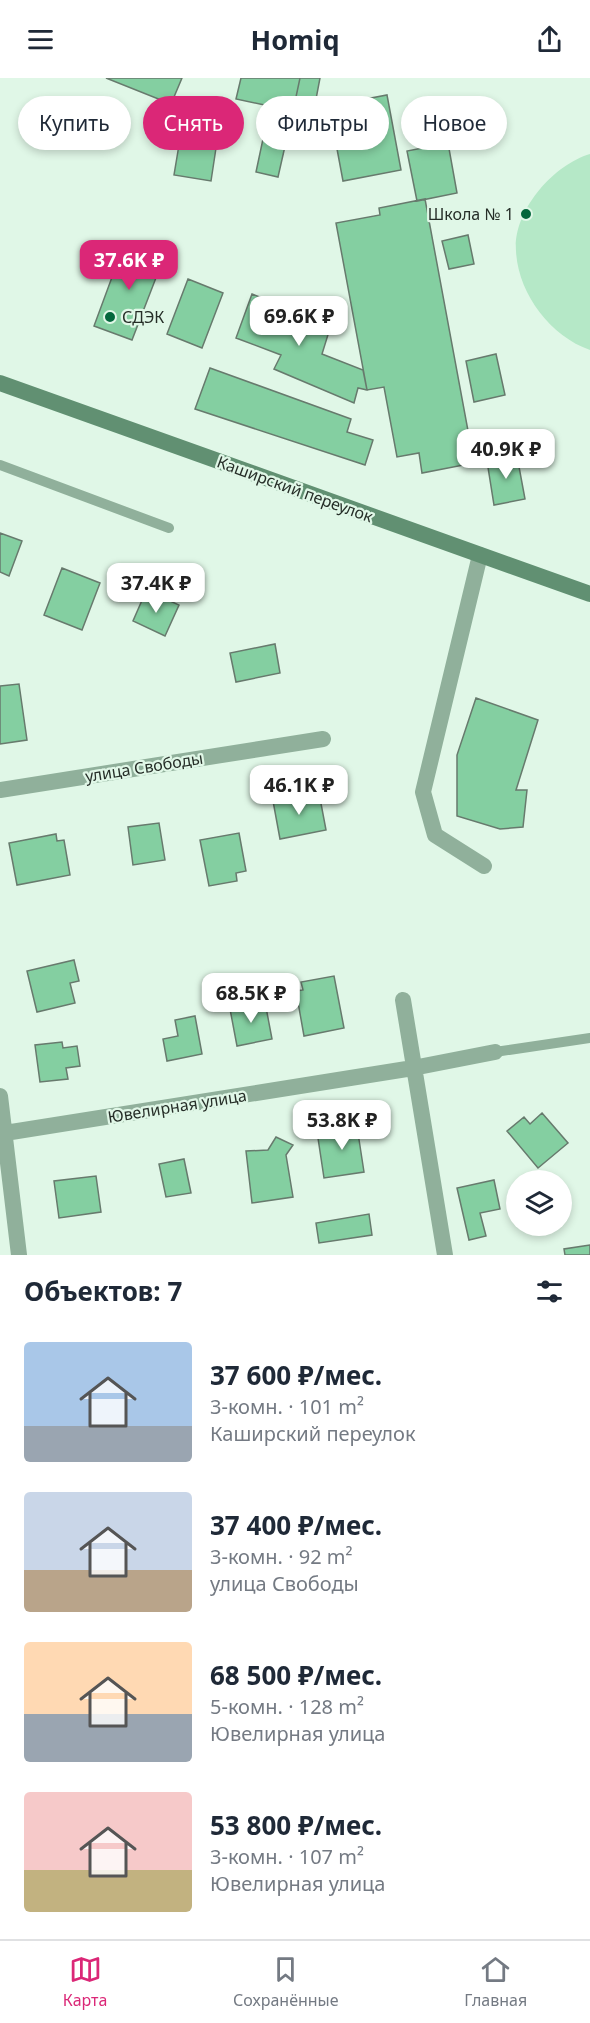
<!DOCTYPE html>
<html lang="ru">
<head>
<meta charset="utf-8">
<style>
	body { margin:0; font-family:"Noto Sans",sans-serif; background:#f2f2f3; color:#1f2937; height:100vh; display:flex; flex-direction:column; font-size:22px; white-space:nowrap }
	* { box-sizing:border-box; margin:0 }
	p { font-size:20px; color:#747a83 }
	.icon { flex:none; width:33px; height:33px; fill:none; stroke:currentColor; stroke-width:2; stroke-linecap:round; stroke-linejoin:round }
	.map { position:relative; height:1177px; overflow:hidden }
	.details { display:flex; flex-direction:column; background:#fff; flex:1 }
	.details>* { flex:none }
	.banner { position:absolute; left:18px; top:18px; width:555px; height:54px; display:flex; gap:12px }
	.fabs { position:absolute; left:506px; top:1092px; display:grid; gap:12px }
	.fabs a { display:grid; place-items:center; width:66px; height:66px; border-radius:50%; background:#fff; box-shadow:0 3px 9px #0003; font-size:30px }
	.price { position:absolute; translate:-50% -51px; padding:0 14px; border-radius:12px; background:#fff; color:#222; font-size:20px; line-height:39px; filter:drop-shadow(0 2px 3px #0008) }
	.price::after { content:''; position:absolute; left:50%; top:36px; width:18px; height:14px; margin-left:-9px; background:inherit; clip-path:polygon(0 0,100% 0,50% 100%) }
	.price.selected { background:#db2777; color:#fff }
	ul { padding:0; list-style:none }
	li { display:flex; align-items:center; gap:18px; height:150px; padding:0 24px }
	li span { display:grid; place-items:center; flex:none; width:168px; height:120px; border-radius:6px; color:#555 }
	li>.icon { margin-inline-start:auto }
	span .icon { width:72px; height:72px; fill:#fffc; stroke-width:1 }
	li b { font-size:26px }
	h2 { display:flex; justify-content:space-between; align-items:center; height:72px; padding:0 24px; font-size:26px }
	.tag { padding:0 21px; border-radius:27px; background:#fff; box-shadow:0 3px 9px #0003; font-size:21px; line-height:54px }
	.tag.selected { background:#db2777; color:#fff }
	header { display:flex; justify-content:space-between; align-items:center; height:78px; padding:0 24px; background:#fff; font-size:27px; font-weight:700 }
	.tab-bar { display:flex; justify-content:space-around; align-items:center; height:84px; border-top:2px solid #e0e1e3; background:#fff; font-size:16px; color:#747a83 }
	.tab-bar a { display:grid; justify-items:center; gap:3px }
	.tab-bar .selected { color:#db2777 }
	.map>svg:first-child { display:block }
</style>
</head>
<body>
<header><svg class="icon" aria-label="menu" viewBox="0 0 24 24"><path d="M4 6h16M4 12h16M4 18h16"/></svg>Homiq<svg class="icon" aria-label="share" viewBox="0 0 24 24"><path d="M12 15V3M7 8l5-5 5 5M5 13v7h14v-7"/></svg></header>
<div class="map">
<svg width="590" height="1177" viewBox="0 0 590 1177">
	<rect width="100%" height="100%" fill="#e0f7e7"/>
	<path fill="#b5e8c7" d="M590,76V272C550,258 518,215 516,173C513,133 553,87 590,76Z"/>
	<path fill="#84cfa1" stroke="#677a6d" stroke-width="1.5" d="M106,0H182L171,26Z
		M241,0H300L293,33L236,21Z
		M300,0H320L313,37L293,33Z
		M387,17L401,92L343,103L329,28Z
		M270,28L293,33L278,99L256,94Z
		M185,31L221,37L211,103L174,97Z
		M448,65L457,115L417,123L407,73Z
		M425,121L474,385L422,395L419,375L397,379L384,309L367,312L336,145L380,137L379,130Z
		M468,157L474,186L449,191L442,163Z
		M125,164L164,179L132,262L94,248Z
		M188,201L223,215L202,270L167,256Z
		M252,216L331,247L322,276L363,292L367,312L358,310L354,325L274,291L281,277L236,260Z
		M496,276L505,317L474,324L466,283Z
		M210,290L351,341L347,354L373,362L365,387L195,331Z
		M517,378L525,421L494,427L487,383Z
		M0,455L22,463L9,498L0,494Z
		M62,490L100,505L82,552L44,537Z
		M155,516L179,527L165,558L133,543L143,520L151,524Z
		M275,566L280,595L236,604L230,575Z
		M19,606L27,662L0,666V608Z
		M476,620L538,642L516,712H527L523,749L500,751L457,738V677Z
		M319,715L326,752L280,761L273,723Z
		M159,745L165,782L133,787L128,749Z
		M239,755L246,793L236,795L237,803L209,808L200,762Z
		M56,756L57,763L64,762L70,797L17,807L9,765Z
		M74,882L79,903L70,905L75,925L37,934L27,893Z
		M334,898L344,950L304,958L296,913L303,912L301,904Z
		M265,924L272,961L237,968L230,931Z
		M195,938L202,976L167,983L163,961L178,958L175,942Z
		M62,964L63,970L77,968L80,988L66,990L68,1001L40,1004L35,967Z
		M542,1035L568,1065L538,1090L507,1053L524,1039L530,1046Z
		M356,1042L364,1094L324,1100L318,1060L334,1057L333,1046Z
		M276,1059L293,1067L286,1077L293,1119L252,1125L246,1073L268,1072Z
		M184,1081L191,1115L166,1119L159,1086Z
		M96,1098L101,1134L59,1140L54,1103Z
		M494,1102L500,1131L480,1135L486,1158L469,1162L457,1110Z
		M369,1136L372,1157L319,1165L316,1145Z
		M590,1167V1177H565L564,1171Z"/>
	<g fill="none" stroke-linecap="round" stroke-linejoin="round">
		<path stroke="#90b09b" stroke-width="10" d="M0,387L169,450
			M495,974L590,960"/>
		<path stroke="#90b09b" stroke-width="16" d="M480,477L423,714L435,757L484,788
			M0,712L323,661
			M403,922L445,1177
			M0,1018L19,1177
			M0,1053L5,1055L413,990L495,974"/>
		<path stroke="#619072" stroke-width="16" d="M0,305L590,516"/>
	</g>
	<g fill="#04673c" stroke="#e0f7e7" stroke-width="2">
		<circle cx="526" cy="136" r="6"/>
		<circle cx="110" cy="239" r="6"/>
	</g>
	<g text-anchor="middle" stroke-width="4.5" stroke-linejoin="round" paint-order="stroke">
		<g font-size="16" fill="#262e28" stroke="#e0f7e7" text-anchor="end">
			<text x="514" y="142">Школа № 1</text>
			<text x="122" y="245" text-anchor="start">СДЭК</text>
		</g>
		<g font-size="16" fill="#262e28" stroke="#e0f7e7">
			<text transform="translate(295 411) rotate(20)" y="6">Каширский переулок</text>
			<text transform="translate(144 689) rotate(-9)" y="6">улица Свободы</text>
			<text transform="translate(177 1028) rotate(-9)" y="6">Ювелирная улица</text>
		</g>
	</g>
</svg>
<div class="fabs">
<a><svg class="icon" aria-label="layers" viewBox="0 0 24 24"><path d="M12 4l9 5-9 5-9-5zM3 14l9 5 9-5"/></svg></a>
</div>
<b class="price selected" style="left:129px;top:213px">37.6K ₽</b>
<b class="price" style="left:299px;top:269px">69.6K ₽</b>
<b class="price" style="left:506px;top:402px">40.9K ₽</b>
<b class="price" style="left:156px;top:536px">37.4K ₽</b>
<b class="price" style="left:299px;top:738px">46.1K ₽</b>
<b class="price" style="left:251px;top:946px">68.5K ₽</b>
<b class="price" style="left:342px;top:1073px">53.8K ₽</b>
<div class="banner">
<a class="tag">Купить</a>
<a class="tag selected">Снять</a>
<a class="tag">Фильтры</a>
<a class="tag">Новое</a>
</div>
</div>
<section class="details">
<h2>Объектов: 7<svg class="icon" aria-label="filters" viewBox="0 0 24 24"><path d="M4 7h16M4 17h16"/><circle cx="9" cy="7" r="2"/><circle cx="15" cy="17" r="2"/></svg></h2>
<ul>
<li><span style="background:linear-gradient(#a9c7e8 70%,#9aa5b1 0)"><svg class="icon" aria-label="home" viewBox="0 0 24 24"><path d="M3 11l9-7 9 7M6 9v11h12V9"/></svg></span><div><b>37 600 ₽/мес.</b><p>3-комн. · 101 m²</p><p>Каширский переулок</p></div></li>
<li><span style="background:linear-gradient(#c9d6e8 65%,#b9a48a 0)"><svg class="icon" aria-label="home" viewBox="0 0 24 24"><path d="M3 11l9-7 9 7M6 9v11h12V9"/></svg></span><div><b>37 400 ₽/мес.</b><p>3-комн. · 92 m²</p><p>улица Свободы</p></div></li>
<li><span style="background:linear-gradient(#ffd9b3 60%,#9aa5b1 0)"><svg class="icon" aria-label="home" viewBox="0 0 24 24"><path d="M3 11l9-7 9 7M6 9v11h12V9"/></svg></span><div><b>68 500 ₽/мес.</b><p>5-комн. · 128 m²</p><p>Ювелирная улица</p></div></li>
<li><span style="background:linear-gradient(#f6c9c9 65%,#c2b280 0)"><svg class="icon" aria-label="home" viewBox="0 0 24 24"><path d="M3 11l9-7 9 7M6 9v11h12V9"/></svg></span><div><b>53 800 ₽/мес.</b><p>3-комн. · 107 m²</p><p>Ювелирная улица</p></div></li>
</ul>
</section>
<nav class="tab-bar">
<a class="selected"><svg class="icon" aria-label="map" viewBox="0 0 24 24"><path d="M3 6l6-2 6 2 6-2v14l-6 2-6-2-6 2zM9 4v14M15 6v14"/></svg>Карта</a>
<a><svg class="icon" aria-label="saved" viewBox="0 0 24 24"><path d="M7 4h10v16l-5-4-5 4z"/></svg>Сохранённые</a>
<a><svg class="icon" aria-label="home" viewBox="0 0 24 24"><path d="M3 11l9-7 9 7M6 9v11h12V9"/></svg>Главная</a>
</nav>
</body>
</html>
